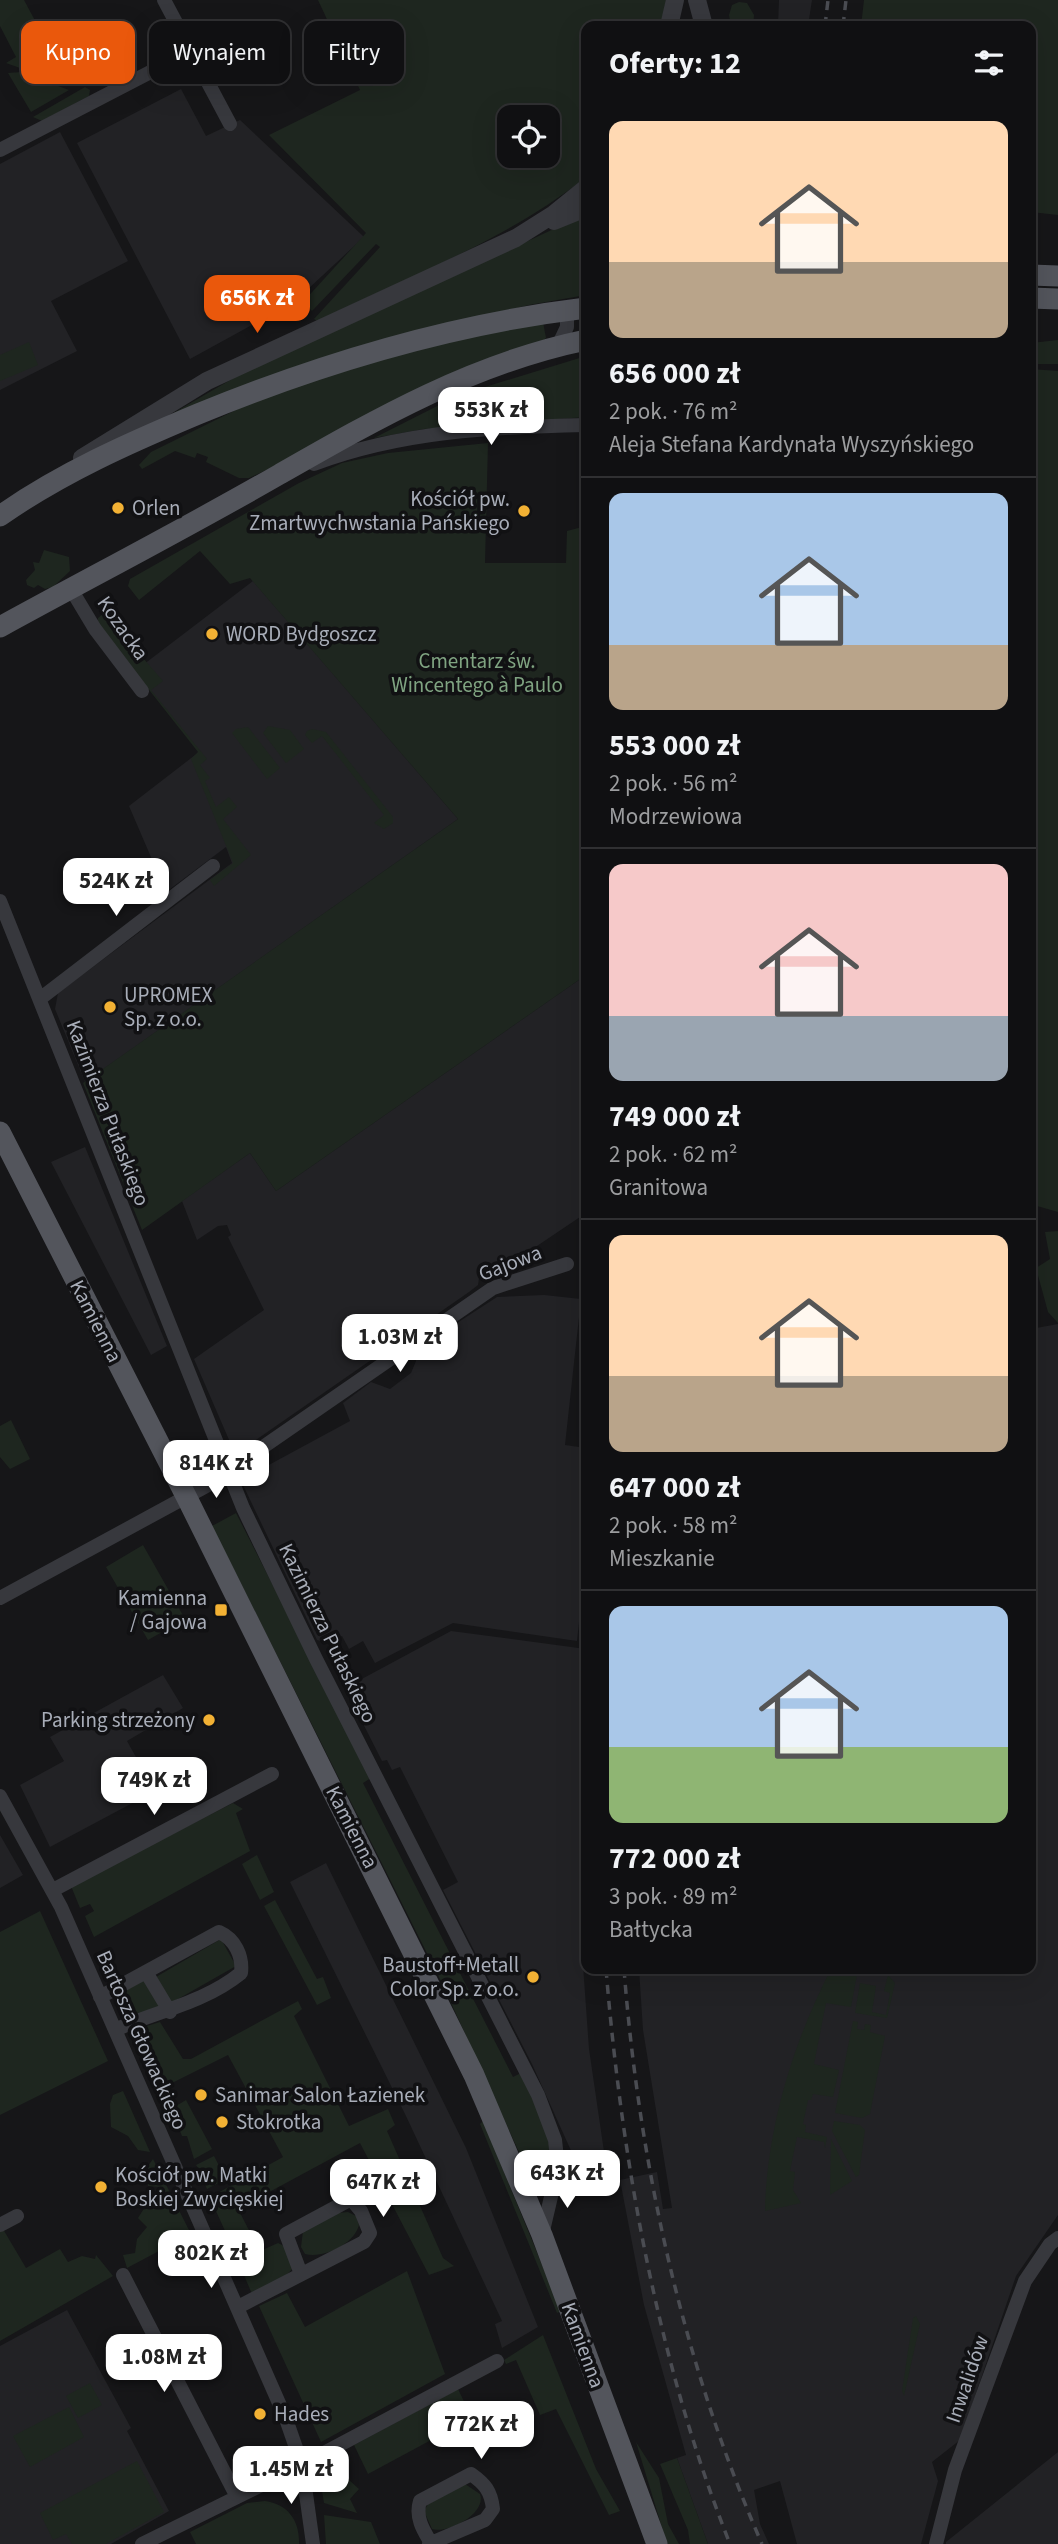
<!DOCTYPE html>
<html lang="pl">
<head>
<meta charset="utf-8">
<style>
	body { margin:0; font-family:"Source Sans 3",sans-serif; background:#1e1e20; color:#f1f3f6; height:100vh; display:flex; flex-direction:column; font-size:26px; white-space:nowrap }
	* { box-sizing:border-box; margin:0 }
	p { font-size:23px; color:#9c9d9f }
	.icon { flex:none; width:38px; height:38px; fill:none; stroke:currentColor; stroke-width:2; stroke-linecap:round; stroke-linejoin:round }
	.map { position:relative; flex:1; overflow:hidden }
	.panel { position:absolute; left:581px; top:21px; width:455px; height:1953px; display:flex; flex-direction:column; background:#101012; border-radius:14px; box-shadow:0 7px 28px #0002,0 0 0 2px #303032 }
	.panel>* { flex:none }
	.hud { position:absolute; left:21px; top:21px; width:455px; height:63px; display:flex; gap:14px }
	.fabs { position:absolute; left:497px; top:105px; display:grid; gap:14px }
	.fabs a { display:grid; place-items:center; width:63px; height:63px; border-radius:14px; background:#101012; box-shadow:0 7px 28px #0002,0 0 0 2px #303032; font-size:35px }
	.price { position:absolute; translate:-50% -60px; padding:0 16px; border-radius:14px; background:#fff; color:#222; font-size:23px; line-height:46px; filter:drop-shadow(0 2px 4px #0008) }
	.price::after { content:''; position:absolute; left:50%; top:42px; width:21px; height:16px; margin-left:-10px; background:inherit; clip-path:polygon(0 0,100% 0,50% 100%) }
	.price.current { background:#ea580c; color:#fff }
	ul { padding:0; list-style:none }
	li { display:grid; align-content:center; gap:14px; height:371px; padding:0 28px }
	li+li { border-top:2px solid #303032 }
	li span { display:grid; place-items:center; height:217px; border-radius:14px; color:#555 }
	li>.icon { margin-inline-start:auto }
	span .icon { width:126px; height:126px; fill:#fffc; stroke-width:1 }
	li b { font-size:30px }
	h2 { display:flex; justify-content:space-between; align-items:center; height:84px; padding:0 28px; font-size:30px }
	.tag { padding:0 24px; border-radius:14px; background:#101012; box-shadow:0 7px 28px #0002,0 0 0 2px #303032; font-size:24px; line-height:63px }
	.tag.current { background:#ea580c; color:#fff }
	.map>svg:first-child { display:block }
</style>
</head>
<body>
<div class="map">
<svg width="1058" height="2544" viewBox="0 0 1058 2544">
	<rect width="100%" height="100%" fill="#161618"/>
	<path fill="#222225" d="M779,0H812L808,26H778Z
		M181,89L206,136L240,120L364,237L294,302L190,359L77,143Z
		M60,132L128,261L51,301L77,351L0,390V164Z
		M253,581L458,819L85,1082L55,1009L58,993L232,863L226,847L166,892L129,806L199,752L135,671Z
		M586,975V1213L497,1273L490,1271L479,1278L478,1285L469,1292L243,1449H233L194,1359L264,1310L228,1237L231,1235L227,1225L218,1226L197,1240L182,1201L250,1153L276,1191Z
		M85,1147L167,1346L151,1355L51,1162Z
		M544,1295L581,1299L565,1445L586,1448V1556L577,1641L453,1623L375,1663L363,1641L349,1649L342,1636L328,1643L317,1640L244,1487L245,1478L350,1421L343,1403L371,1382L390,1389L411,1373L416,1361L414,1351L497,1297Z
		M1058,1324V2215L1016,2276L960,2440L932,2462L938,2481L921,2544H797L780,2481L754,2490L760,2524L769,2544H708L677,2458L686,2455L644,2305L620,2180L657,2172L663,2209L672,2208L643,2030L639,1969H1031V1329Z
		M451,1631L586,1649L581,1937L589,2049L608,2179L591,2195L532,2064L443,1890L458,1882L400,1767L392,1770L387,1760L382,1761L345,1688Z
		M163,1675L183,1708L127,1741L155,1791L50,1847L20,1785L64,1761L50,1737Z
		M0,1835L23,1875L0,1888Z
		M326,1863L466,2148L538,2327L502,2348L495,2324L502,2321L406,2116L290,1882Z
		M67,2310L131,2428L127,2431L169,2511L111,2544H0V2346Z
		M1058,2452V2544H946V2542Z"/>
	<path fill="#1e261f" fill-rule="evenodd" d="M0,0H24L70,86L6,63L16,57L0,26Z
		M318,0H666L661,26H586V177C507,240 408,277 317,321L314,319L380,247L376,244L312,311L303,302L366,233L269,135L360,90ZM509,117H548V156H509Z
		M864,0H1058V215L1031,212V26H861Z
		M739,2L747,3L754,15L753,26L731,25L729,15L732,5Z
		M21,72L69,90L31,112L8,73Z
		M85,87L90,90L89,96L42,121L33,117Z
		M586,214V295L529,305L384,341L139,433L239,375Z
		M543,322L546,338L541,342L249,478H239L206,462L208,457L197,453L195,458L175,451L142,469L139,465L151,452L270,393L432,345Z
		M1058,340V364H1031V343Z
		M29,342L38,365L0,381V355Z
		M586,356V417L424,429L374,438L459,395Z
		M1031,369L1058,371V1212L1037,1206L1031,1222Z
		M488,443L485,563H566L567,531L586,526V975L276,1191L250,1153L142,1230L83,1083L458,819L250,578L230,584L200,551L139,600L128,586L130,579L299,483L342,463L388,453Z
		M44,550L69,557L70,571L53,587L45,589L38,585L34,588L27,585L26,580L35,570L33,562L39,563Z
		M104,613L163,681L151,690L207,759L200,765L210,778L205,781L216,807L229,797L237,807L223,819L251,855L214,886L210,880L233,863L191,759L198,752L98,625V618Z
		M268,726L290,730L304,749L286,763L263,733Z
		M248,727L280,768L267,779L232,733L236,729Z
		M312,729L326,732L393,817V823L384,829L374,823L384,815L322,736L312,743L305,735L307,731Z
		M1058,1231V1323L1048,1312L1036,1268L1050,1259L1045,1232Z
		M11,1420L30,1459L10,1469L0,1457V1426Z
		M236,1513L371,1778L363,1783L513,2077L521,2073C531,2097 565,2158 545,2179L538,2180L529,2174L442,1983L212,1526Z
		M143,1545L185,1619L148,1640L106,1567Z
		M233,1803L243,1809L236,1813L250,1851L94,1937L85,1916L94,1911L90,1904L80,1908L71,1886Z
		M257,1855L274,1892L260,1900L242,1864Z
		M275,1900L317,1979L323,1977L331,1998L317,2005L264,1906Z
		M40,1911L108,2061L0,2115V1932Z
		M221,1939L236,1966L171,2003L156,1977Z
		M831,1969H858L851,2007L826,2003L814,2064L839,2070L833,2097L813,2094L811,2100H808L803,2124L806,2125L805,2132L827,2137L825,2148L824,2142L797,2137L790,2171L795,2172L793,2190L801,2203L765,2211C767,2127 793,2043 831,1969Z
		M888,1975L895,1983L887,2018L855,2013L860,1983L876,1986L872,2012L886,2015L890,1993L884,1991Z
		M146,1979L160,2008L130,2018L120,1994Z
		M298,2001L302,2009L294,2016L349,2126L388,2109L395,2125L387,2131L443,2258L454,2266L429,2275L360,2143L238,2209L253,2238L237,2245L231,2244L211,2200L214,2195L283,2157L228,2055L162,2088L137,2029L160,2022L183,2059H191Z
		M853,2021L858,2022L857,2029L864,2030L865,2024L871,2025L870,2032L885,2036L870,2114L862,2118L835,2113Z
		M123,2091L150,2152L138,2150L128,2136L111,2127L110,2104L113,2095Z
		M186,2100L212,2149L194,2159L187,2136H182L171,2109Z
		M483,2121L561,2311L557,2313L480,2124Z
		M834,2121L860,2125L865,2130L859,2175L856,2177L832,2131Z
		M831,2139L852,2181L830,2195Z
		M214,2156L226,2179L207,2189L203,2180L206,2178L196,2165Z
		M153,2159L191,2234L127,2268L123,2255L135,2253L137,2239L147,2227L138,2218L145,2207L157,2206L160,2187L148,2186V2166Z
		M348,2212L356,2216L359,2225C354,2244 324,2259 305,2254L301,2247L303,2231L337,2213Z
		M3,2229L26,2268L60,2249L68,2262L82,2256L95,2259L96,2255L113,2276L0,2341V2230Z
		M278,2243L284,2246L293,2268L284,2278L252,2294L238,2261Z
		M407,2271L445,2374L321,2442L259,2306L287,2293L305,2327Z
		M916,2316L920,2324L904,2396L902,2391L913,2318Z
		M543,2335L596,2469L620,2511L609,2515L556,2409L540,2415L516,2360L506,2364L504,2360Z
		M90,2383L102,2405L78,2418L66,2396Z
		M458,2389L472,2418L368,2474L354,2445Z
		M69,2407L84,2437L30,2467L13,2436Z
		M636,2442L659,2478L668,2524L679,2544H667Z
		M677,2458L708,2544H690L688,2530L660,2464Z
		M137,2461L164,2512L106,2544H72L66,2534L53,2540L40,2513Z
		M328,2461L359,2489L350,2499L357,2513L324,2503L319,2473Z
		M465,2484L480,2494C487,2513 448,2534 432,2529L424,2511L428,2504Z
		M265,2501C288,2504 300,2521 299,2544H196L190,2532L247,2503Z
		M324,2515L371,2522L380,2544H326Z"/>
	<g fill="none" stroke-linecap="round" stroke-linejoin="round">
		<path stroke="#37383d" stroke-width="14" d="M164,0L230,124
			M0,150L191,51
			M558,346L567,327V310
			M314,464C402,431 493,427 586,425
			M71,589L95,629L142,691
			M0,901L243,1508L316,1659L538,2095L555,2140L558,2167L542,2235
			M41,998L213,866
			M0,1598L208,1485L493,1288L567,1264
			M0,1796L61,1907L286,2419L302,2465L313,2544
			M53,1890L272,1774
			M146,1972L170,2012
			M100,1997L219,1932C235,1939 243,1956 241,1973C204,2003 157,2011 115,2030
			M519,2178L541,2189L556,2178
			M0,2225L17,2216
			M123,2275L237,2497
			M238,2307L364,2242L370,2233L361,2211L351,2199L286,2234L301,2274
			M142,2544L294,2469L497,2361
			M429,2544L485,2520L493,2509C491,2491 485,2484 471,2474L420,2501C415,2517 423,2530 431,2543
			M936,2544L955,2470L1025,2281L1050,2244L1058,2238"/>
		<path stroke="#37383d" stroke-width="18" d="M697,0L704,26
			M669,26L675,0
			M554,221L586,208
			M82,458L207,381L516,238L554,214L586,188"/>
		<path stroke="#53555c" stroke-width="21" d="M1031,275L1058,276
			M1031,298L1058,299
			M0,516C61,473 129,443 198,414C322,363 452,324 586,308
			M0,627C93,576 188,527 280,474C378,418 474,363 586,340
			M0,1132L187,1498L474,2075L542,2235L657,2544"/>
		<path stroke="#4a4c52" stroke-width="3.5" stroke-dasharray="9 7" stroke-linecap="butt" d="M825,26L828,0
			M843,26L846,0
			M606,1969C622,2163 658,2363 730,2544
			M624,1969C639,2164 683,2364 762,2544"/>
	</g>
	<g fill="#f2b134" stroke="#111113" stroke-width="2.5">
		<circle cx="118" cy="508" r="7"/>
		<circle cx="524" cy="511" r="7"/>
		<circle cx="212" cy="634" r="7"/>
		<circle cx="110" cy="1007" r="7"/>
		<rect x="214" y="1603" width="14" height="14" rx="3.5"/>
		<circle cx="209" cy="1720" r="7"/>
		<circle cx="533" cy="1977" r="7"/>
		<circle cx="201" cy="2095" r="7"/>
		<circle cx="222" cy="2122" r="7"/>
		<circle cx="101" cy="2187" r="7"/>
		<circle cx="260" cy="2414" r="7"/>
	</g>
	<g text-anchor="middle" stroke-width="7" stroke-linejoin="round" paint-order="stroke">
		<g font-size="21" fill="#a8adb8" stroke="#111113" text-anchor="start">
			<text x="510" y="506" text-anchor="end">Kościół pw.<tspan x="510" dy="24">Zmartwychwstania Pańskiego</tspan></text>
			<text x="132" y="515">Orlen</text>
			<text x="226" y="641">WORD Bydgoszcz</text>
			<text x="124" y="1002">UPROMEX<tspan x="124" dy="24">Sp. z o.o.</tspan></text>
			<text x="207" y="1605" text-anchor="end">Kamienna<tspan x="207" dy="24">/ Gajowa</tspan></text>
			<text x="195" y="1727" text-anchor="end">Parking strzeżony</text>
			<text x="519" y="1972" text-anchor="end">Baustoff+Metall<tspan x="519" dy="24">Color Sp. z o.o.</tspan></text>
			<text x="215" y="2102">Sanimar Salon Łazienek</text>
			<text x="236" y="2129">Stokrotka</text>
			<text x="115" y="2182">Kościół pw. Matki<tspan x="115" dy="24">Boskiej Zwycięskiej</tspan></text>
			<text x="274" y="2421">Hades</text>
		</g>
		<g font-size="21" fill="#a8adb8" stroke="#111113">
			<text transform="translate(123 628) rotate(55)" y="7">Kozacka</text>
			<text transform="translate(108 1113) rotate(69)" y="7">Kazimierza Pułaskiego</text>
			<text transform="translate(510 1263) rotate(-21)" y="7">Gajowa</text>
			<text transform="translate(96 1321) rotate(63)" y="7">Kamienna</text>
			<text transform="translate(328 1633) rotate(64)" y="7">Kazimierza Pułaskiego</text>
			<text transform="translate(352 1827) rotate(63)" y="7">Kamienna</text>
			<text transform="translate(142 2040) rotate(66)" y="7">Bartosza Głowackiego</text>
			<text transform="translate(583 2345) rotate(70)" y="7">Kamienna</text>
			<text transform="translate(967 2379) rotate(-71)" y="7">Inwalidów</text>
		</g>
		<g font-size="21" fill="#7fa381" stroke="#111113">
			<text x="477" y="668">Cmentarz św.<tspan x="477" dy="24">Wincentego à Paulo</tspan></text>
		</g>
	</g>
</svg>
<div class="fabs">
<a><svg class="icon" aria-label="locate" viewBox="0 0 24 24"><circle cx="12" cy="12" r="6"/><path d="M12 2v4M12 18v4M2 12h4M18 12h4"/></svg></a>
</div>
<b class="price current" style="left:257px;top:335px">656K zł</b>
<b class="price" style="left:491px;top:447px">553K zł</b>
<b class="price" style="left:116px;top:918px">524K zł</b>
<b class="price" style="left:400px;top:1374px">1.03M zł</b>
<b class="price" style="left:216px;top:1500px">814K zł</b>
<b class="price" style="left:154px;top:1817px">749K zł</b>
<b class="price" style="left:567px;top:2210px">643K zł</b>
<b class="price" style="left:383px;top:2219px">647K zł</b>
<b class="price" style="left:211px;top:2290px">802K zł</b>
<b class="price" style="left:164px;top:2394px">1.08M zł</b>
<b class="price" style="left:481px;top:2461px">772K zł</b>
<b class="price" style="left:291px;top:2506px">1.45M zł</b>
<div class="hud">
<a class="tag current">Kupno</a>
<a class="tag">Wynajem</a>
<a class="tag">Filtry</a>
</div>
<section class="panel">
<h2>Oferty: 12<svg class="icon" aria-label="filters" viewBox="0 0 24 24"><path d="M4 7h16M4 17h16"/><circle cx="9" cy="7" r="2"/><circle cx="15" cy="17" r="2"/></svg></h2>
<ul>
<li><span style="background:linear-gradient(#ffd9b3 65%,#b9a48a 0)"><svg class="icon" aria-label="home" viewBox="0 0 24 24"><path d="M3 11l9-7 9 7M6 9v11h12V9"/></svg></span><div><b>656 000 zł</b><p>2 pok. · 76 m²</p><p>Aleja Stefana Kardynała Wyszyńskiego</p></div></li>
<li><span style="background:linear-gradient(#a9c7e8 70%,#b9a48a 0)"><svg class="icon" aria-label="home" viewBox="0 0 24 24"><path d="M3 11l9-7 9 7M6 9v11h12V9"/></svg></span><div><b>553 000 zł</b><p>2 pok. · 56 m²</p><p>Modrzewiowa</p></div></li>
<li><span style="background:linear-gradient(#f6c9c9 70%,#9aa5b1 0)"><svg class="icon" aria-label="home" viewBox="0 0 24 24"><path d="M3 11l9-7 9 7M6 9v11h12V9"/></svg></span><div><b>749 000 zł</b><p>2 pok. · 62 m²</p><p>Granitowa</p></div></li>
<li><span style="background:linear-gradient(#ffd9b3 65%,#b9a48a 0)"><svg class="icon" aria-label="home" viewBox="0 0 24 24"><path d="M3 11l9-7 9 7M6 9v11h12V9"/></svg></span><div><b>647 000 zł</b><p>2 pok. · 58 m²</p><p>Mieszkanie</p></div></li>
<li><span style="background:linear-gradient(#a9c7e8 65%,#8fb573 0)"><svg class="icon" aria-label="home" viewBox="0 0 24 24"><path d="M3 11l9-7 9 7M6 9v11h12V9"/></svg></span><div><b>772 000 zł</b><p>3 pok. · 89 m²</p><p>Bałtycka</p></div></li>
</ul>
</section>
</div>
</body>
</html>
